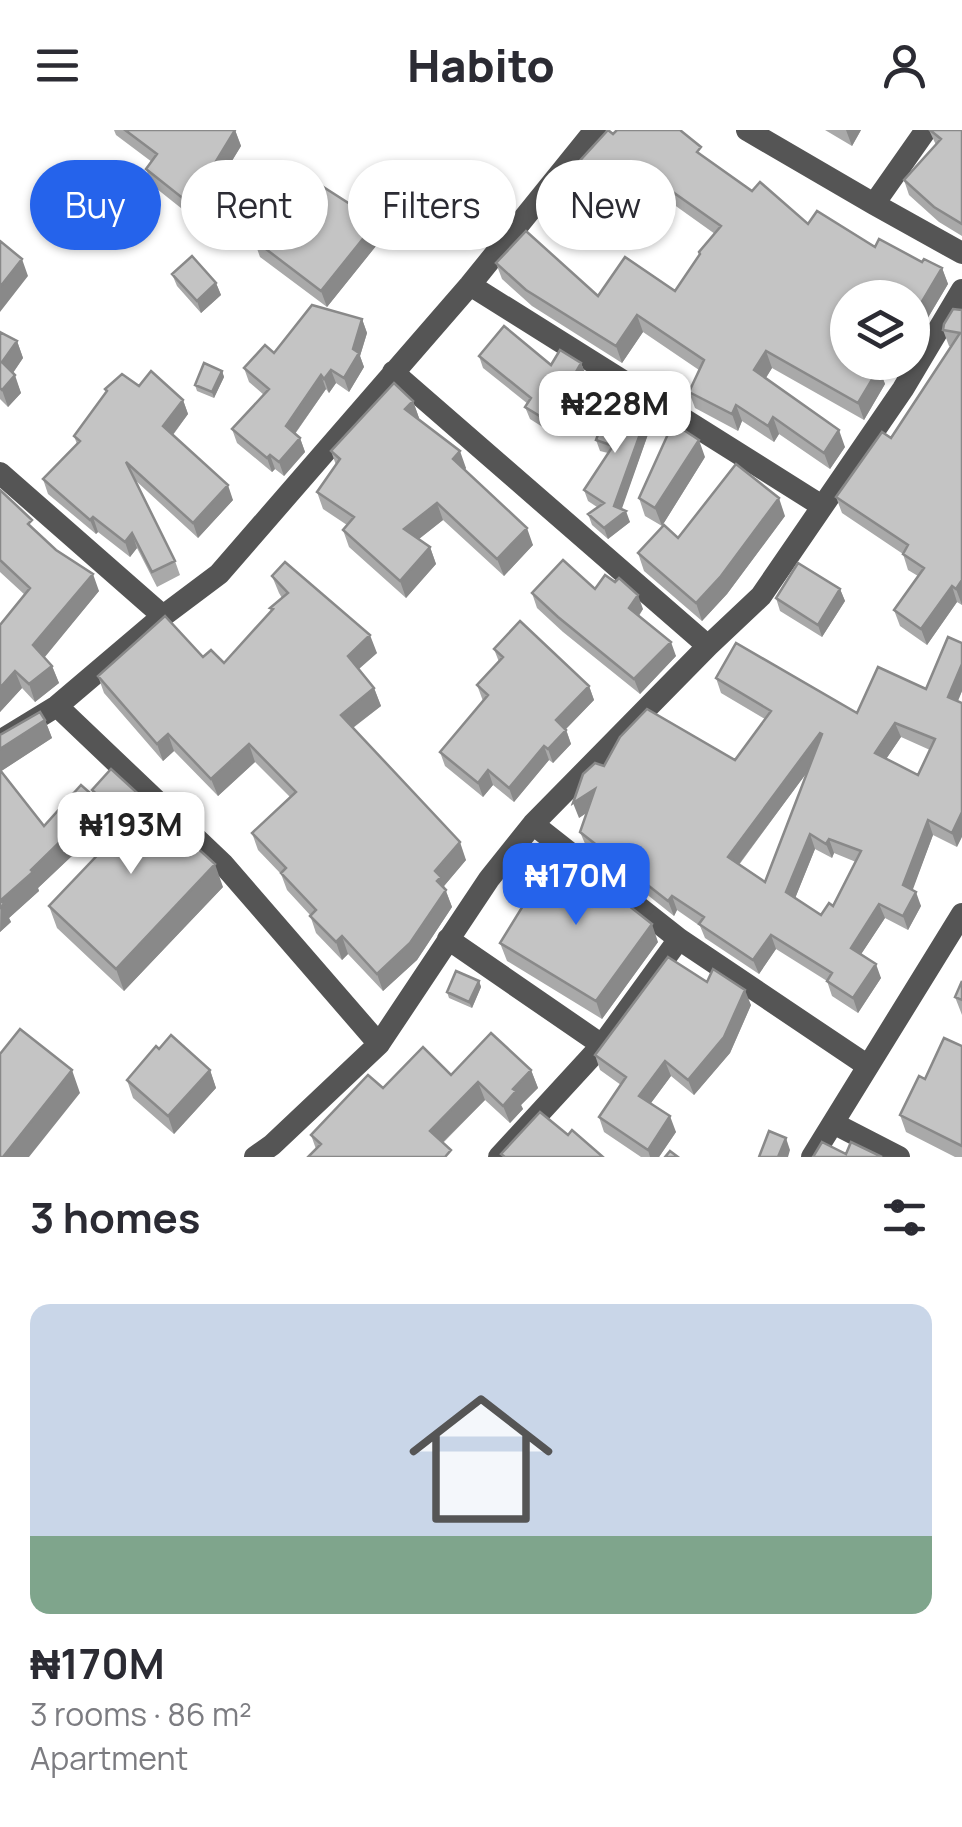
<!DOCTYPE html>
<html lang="en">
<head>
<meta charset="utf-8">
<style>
	body { margin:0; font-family:Manrope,sans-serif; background:#f7f7f7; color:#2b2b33; height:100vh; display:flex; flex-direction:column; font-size:38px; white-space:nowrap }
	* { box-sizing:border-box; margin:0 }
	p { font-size:32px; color:#7c7c81 }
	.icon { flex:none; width:55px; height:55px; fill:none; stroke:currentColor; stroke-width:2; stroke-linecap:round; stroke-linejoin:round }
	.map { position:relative; height:1027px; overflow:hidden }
	.details { display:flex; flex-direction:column; background:#fff; flex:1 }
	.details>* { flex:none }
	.top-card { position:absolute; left:30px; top:30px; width:902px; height:90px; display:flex; gap:20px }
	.fabs { position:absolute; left:830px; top:150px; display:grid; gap:20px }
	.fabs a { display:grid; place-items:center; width:100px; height:100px; border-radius:50%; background:#fff; box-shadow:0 2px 8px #0004; font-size:50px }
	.price { position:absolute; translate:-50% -85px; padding:0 22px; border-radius:20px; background:#fff; color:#222; font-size:32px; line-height:65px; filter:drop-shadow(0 2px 5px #0008) }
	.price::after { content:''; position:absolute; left:50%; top:60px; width:30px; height:22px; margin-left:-15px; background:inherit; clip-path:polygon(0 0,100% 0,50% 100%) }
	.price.on { background:#2563eb; color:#fff }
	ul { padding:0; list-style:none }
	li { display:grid; align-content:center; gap:20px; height:530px; padding:0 30px }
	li+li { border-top:2px solid #e1e1e2 }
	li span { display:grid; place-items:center; height:310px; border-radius:20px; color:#555 }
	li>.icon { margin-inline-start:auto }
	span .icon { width:180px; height:180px; fill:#fffc; stroke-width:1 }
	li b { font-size:42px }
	h2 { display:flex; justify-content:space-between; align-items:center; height:120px; padding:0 30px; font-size:42px }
	.tag { padding:0 35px; border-radius:45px; background:#fff; box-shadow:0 2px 8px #0004; font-size:35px; line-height:90px }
	.tag.on { background:#2563eb; color:#fff }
	header { display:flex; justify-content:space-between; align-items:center; height:130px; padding:0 30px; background:#fff; font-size:45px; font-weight:800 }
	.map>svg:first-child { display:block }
</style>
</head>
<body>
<header><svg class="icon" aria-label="menu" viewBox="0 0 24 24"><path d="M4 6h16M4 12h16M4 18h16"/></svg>Habito<svg class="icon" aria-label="person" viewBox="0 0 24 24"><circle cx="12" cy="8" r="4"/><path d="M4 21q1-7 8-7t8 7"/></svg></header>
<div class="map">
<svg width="962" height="1027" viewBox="0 0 962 1027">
	<rect width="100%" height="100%" fill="#fff"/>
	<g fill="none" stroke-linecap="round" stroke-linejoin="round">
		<path stroke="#555" stroke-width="22" d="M747,0L874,74L962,123
			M874,74L926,0
			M470,155L822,376
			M393,242L708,516
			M0,343L163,486
			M57,576L223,734L379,914
			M0,611L57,576L163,486L219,444L470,155L595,0
			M533,694L679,809L868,936
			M448,809L602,915
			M833,993L899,1027
			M255,1027L272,1015L379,914L489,749L533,694L708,516L761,466L903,259L962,160
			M499,1027L602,915L679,809
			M812,1027L962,784"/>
	</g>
	<path fill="#a9a9a9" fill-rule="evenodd" d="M114,0H235L241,16L196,90L152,55L146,39L152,32L116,5Z
		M825,0H861L852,16Z
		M929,0H962V106L939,92L909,65L904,50L936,15Z
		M613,4L705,28L752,61L808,94L942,138L948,154L923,196L912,191V168H848L885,254L864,290L772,238L766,248L845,317L830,339L779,304L774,312L742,291L738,301L695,278L689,262L699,240L643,202L622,233L532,176L502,149L496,133L598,166L675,161L700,125L699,122L715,104L673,74L647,104L610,73L597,89L581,77L578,70L571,63L565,47Z
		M254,110L380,111L327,177L260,127Z
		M172,144L216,153L221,165L201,183L177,156Z
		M962,180V475L957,472L927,515L900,496L894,480L918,446L908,440L903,424L842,383L836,367L891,308L951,217L949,216L943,200Z
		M362,189L367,203L360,226L364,237L349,262L336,253L329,263L326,259L295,304L300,308L305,322L284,346L275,339L272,342L237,313L232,299L264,265L249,252L244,238Z
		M0,202L17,211L23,228L13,243L21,263L8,277L0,269Z
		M479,226L551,235L581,233L586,245L552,303L530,289L525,277L528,274L483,238Z
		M222,241L224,247L214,268L197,261L195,255Z
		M139,256L183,270L188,284L173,305L233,370L198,408L135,350L175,431L180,445L157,457L137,418L130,427L98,402L96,404L48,364L43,349L77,314L74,306L106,263L105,259Z
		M413,271L419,288L418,289L466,338L465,340L533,415L504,446L443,390L419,409L430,417L436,434L406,468L349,417L343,400L347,395L323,379L317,362L336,335L331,321Z
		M652,293L621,379L630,392L608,409L592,395L588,384L597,377L588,371L584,360L608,323L600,321L596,310Z
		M705,327L662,396L645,386L639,368Z
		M0,360L36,402L99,461L44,527L52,536L59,553L35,572L22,558L0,582V495L25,465L0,442Z
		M785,386L727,464L702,491L644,441L638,423L678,408Z
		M272,446L377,523L359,539L374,558L381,576L353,598L466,730L444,756L452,777L417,830L383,861L348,824L342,830L316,803L310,785L287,760L281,744L258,720L252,703L290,667L255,632L218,666L174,621L163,631L104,563L98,546L203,527L224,533L271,481L270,478L282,468L279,463Z
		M595,459L643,479L639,486L676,526L640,564L563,502L537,478L532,463Z
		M840,459L845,471L822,507L780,481L776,468Z
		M494,519L589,556L594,570L566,599L571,614L553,633L549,630L514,672L493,655L483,667L445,636L440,622L483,571L477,555L499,532Z
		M716,548L857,583L926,559L962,561L958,571L957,717L933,705L912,760L921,776L908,800L885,788L861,824L881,848L858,883L832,866L827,851L776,819L759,844L705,808L700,796L677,780L674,786L586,716L580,702L587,682L579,688L604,636L735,630L765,589L721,563ZM901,607L930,620L918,645L886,629ZM807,642L765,752L739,735ZM815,719L832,728L834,723L856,732L833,776L821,785L795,768Z
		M45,590L52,608L1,641L44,696L94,667L92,660L223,757L124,861L57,798L49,776L120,701L102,684L103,688L74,720L75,723L38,758L39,761L9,788L11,792L0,802V605Z
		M658,812L602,889L507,831L500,813Z
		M479,851L481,857L472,878L449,868L447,862Z
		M962,851V885L955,867Z
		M707,852L751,875L730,923L694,965L671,946L651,973L676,1002L659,1027H641L604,1002L599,987L621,955L600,940L595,925Z
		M962,916V1027H955L906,1002L900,985L925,949Z
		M159,919L210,940L216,958L174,1004L133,968L127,950Z
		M531,940L538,958L521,975L523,979L510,993L485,970L443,1013L316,1019L311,1005L383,958L451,945Z"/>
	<path fill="#898989" d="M235,0L241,16L196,90L190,74Z
		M846,0H861L852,16Z
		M604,57L610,73L597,89L591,73Z
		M667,58L673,74L647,104L641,88Z
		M374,95L380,111L327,177L321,161Z
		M22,129L28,146L0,182V157Z
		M942,138L948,154L923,196L917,180Z
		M216,153L221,165L201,183L197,171Z
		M637,185L643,202L622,233L616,216Z
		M362,189L367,203L360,226L364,237L349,262L344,248Z
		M17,211L23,228L8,250L2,232Z
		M766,221L772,238L760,257L754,240Z
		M581,233L586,245L552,303L548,291Z
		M879,238L885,254L864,290L858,273Z
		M331,240L336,253L329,263L324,249Z
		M222,241L224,247L214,268L212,262Z
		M15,245L21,263L8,277L2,260Z
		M321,245L326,259L291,309L286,296Z
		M183,270L188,284L168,311L163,296Z
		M413,271L419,288L411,296L405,279Z
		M736,275L742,291L738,301L732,284Z
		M648,282L652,293L619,387L626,381L630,392L608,409L604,398L614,376Z
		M773,287L779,304L774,312L768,296Z
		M839,300L845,317L830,339L824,323Z
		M300,308L305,322L284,346L279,332Z
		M699,310L705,327L662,396L655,378Z
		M460,321L466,338L460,346L453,329Z
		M270,325L275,339L272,342L267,328Z
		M228,355L233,370L198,408L193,393Z
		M779,368L785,386L727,464L702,491L696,473Z
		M437,373L443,390L410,416L404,399Z
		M93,387L98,402L96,404L90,390Z
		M527,398L533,415L504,446L497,429Z
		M132,403L137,418L130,427L125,412Z
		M430,417L436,434L406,468L400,451Z
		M93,444L99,461L40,533L33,515Z
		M962,450V475L956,459Z
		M952,456L957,472L927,515L921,499Z
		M840,459L845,471L822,507L818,495Z
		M638,465L643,479L634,492L629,478Z
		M370,505L377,523L354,543L348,526Z
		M671,512L676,526L640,564L634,549Z
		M962,534V561L953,582L948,567Z
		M52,536L59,553L35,572L29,554Z
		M15,541L22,558L0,582V558Z
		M589,556L594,570L561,604L556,590Z
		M374,558L381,576L347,602L341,585Z
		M45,590L52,608L0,642V619Z
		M895,593L901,607L880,638L875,623Z
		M566,600L571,614L553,633L548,619Z
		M820,603L826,617L733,742L728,727Z
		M168,604L174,621L163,631L157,614Z
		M249,614L255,632L218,666L211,649Z
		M544,616L549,630L514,672L509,658Z
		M488,640L493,655L483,667L478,653Z
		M595,659L600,674L579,688L573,673Z
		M97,669L103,688L74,720L75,723L38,758L39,761L9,788L11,792L0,802L1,770Z
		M962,682V707L957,717L952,703Z
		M928,690L933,705L909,770L903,755Z
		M810,704L815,719L792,776L786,762Z
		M829,709L834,723L832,728L826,714Z
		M460,712L466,730L444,756L452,777L417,830L383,861L377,844L437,751L435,741Z
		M215,734L223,757L124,861L116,839Z
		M916,762L921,776L908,800L903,786Z
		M672,766L677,780L674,786L668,771Z
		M879,774L885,788L856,832L851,818Z
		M652,794L658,812L602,889L596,871Z
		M771,805L776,819L759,844L753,830Z
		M342,806L348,824L342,830L336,812Z
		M876,834L881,848L858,883L853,868Z
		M479,851L481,857L472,878L469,872Z
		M745,860L751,875L730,923L694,965L688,950Z
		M665,931L671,946L645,981L639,966Z
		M72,940L80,963L29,1027H3Z
		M210,940L216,958L174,1004L168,986Z
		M531,940L538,958L521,975L523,979L510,993L503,976L513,959Z
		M478,952L485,970L436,1019L430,1001Z
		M670,986L676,1002L659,1027H650L648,1020Z
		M786,1008L790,1020L788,1027H778Z"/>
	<path fill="#c4c4c4" stroke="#898989" stroke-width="2.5" fill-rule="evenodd" d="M125,0H235L190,74L146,39L157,24Z
		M608,0L613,4L617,0H680L701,17L697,22L752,61L760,52L808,94L817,81L875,117L879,109L922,132L924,129L942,138L917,180L912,177V168H848V232H869L879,238L858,273L766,221L754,240L839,300L824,323L773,287L768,296L736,275L732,284L689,262L704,230L637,185L616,216L526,160L496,133L526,101L598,166L625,127L675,161L700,124L699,122L721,96L667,58L641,88L604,57L591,73L575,60L577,58L565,47Z
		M930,0H962V94L934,77L904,50L941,9Z
		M314,51L367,85L374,95L321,161L254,110L250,76L304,65Z
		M0,111L22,129L0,157Z
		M192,126L216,153L197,171L172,144Z
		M312,175L362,189L353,219L359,223L344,248L331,240L324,249L321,245L286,296L300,308L279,332L270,325L267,328L232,299L269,259L244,238L265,215L274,223Z
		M953,179L962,180V450L956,459L952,456L921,499L894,480L924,438L903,424L908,415L836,367L882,302L891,308L960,203L943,200L944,194Z
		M504,196L551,235L560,220L581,233L548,291L525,277L531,268L479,226Z
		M0,202L17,211L2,232L15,245L2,260L0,258Z
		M204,233L222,241L212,262L195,255Z
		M151,241L183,270L163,296L228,355L193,393L126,332L175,431L152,442L132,403L125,412L93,387L90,390L43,349L80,311L74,306L107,261L105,259L122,244L139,256Z
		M394,253L413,271L405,279L460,321L453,329L527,398L497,429L437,373L404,399L430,417L400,451L343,400L354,387L317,362L340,329L331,321Z
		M614,261L648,282L614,376L626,381L604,398L588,384L604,373L584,360L613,316L596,310Z
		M673,293L699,310L655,378L639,368Z
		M736,334L779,368L721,446L696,473L638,423L664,395L678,408Z
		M0,360L32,390L28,394L56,420L93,444L33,515L52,536L29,554L15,541L0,558V495L30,458L0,430Z
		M563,430L595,459L605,445L615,452L619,448L638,465L629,478L671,512L634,549L558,487L532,463Z
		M285,432L370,505L348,526L374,558L341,585L460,712L435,741L441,747L437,751L446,760L410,813L377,844L342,806L336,812L310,786L316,780L281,743L286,738L252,703L296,662L249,614L211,649L168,604L157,614L98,546L165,486L203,527L211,520L224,533L273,479L270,478L288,463L272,446Z
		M798,433L840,459L818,495L776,468Z
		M520,491L589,556L556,590L566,600L548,619L544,616L509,658L488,640L478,653L440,622L488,565L477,555L503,527L494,519Z
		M948,507L962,513V534L948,567L962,573V682L952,703L928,690L903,755L916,762L903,786L879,774L851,818L876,834L853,868L827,851L832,843L771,805L753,830L699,794L704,787L672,766L668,771L580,702L595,659L573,673L583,644L595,633L604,636L620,607L647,579L735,630L771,581L716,548L736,513L857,583L878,537L926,559ZM895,593L935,609L918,645L875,623ZM820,603L822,604L765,752L728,727ZM810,704L826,714L829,709L861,721L833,776L829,773L821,785L786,762Z
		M40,582L45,590L0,619V605Z
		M111,639L215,734L116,839L49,776L128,693L92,660Z
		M0,640L44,696L81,655L97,669L66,703L68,704L31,740L33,742L1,770L4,774L0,778Z
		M562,723L652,794L596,871L500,813L555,724L559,726Z
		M668,827L707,852L713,839L745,860L724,907L688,950L665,931L639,966L670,986L648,1020L599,987L626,947L595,925Z
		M456,841L479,851L469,872L447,862Z
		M962,851V870L955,867Z
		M20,899L72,940L3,1027H0V924Z
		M491,903L531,940L513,959L516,961L503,976L478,952L430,1001L451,1020L445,1027H308L321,1014L311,1005L368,945L383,958L423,917L451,945Z
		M171,905L210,940L168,986L127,950L156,916L159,919Z
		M944,908L962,916V1016L900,985L919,946L925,949Z
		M540,982L568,1005L572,1000L603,1027H505L501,1024Z
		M769,1001L786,1008L778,1027H759Z
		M822,1012L846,1024L851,1012L882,1027H813Z
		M670,1021L678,1027H665Z"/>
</svg>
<div class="fabs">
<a><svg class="icon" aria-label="layers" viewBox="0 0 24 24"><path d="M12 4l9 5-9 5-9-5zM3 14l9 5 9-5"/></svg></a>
</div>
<b class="price" style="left:615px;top:326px">₦228M</b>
<b class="price" style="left:131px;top:747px">₦193M</b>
<b class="price on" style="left:576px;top:798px">₦170M</b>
<div class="top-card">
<a class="tag on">Buy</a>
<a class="tag">Rent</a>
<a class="tag">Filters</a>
<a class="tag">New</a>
</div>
</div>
<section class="details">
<h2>3 homes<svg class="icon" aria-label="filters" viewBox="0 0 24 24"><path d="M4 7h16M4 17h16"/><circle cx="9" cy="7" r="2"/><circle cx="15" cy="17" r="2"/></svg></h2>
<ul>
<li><span style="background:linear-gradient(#c9d6e8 75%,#7fa58c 0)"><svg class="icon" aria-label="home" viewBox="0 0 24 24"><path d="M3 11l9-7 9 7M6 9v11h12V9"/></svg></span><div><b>₦170M</b><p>3 rooms · 86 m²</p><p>Apartment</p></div></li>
</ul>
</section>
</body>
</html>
